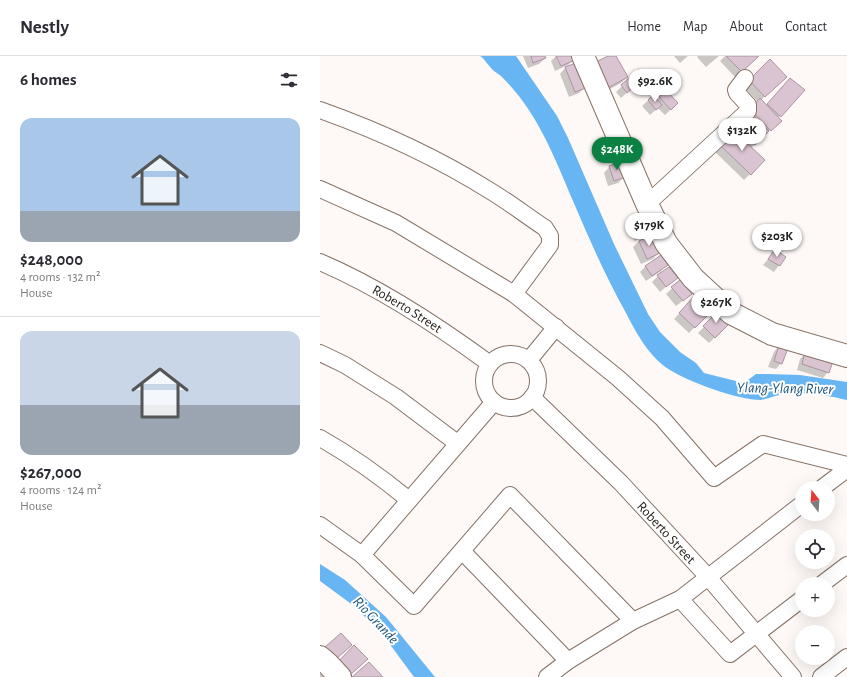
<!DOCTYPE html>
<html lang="en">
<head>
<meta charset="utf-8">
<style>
	body { margin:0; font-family:"Alegreya Sans",sans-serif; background:#f7f7f7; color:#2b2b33; height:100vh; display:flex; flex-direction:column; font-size:15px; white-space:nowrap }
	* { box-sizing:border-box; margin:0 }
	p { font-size:13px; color:#7c7c81 }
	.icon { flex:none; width:22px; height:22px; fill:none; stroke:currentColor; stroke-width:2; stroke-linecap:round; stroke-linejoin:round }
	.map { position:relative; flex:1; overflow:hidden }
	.sheet { display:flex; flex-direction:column; background:#fff; width:320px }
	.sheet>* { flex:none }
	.needle { width:26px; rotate:343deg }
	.controls { position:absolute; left:475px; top:425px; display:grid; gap:8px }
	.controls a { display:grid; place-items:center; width:40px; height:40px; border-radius:50%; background:#fff; box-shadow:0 4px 16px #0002; font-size:20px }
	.price { position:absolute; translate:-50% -34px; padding:0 9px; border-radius:14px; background:#fff; color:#222; font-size:13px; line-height:26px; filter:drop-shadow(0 1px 2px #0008) }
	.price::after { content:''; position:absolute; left:50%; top:24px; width:12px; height:9px; margin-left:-6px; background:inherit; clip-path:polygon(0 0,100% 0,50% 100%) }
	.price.current { background:#0b8043; color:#fff }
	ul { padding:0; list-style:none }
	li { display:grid; align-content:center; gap:8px; height:212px; padding:0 20px }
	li+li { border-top:1px solid #e1e1e2 }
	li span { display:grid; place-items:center; height:124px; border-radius:12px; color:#555 }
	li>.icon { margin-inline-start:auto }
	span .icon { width:72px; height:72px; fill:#fffc; stroke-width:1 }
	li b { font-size:17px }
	h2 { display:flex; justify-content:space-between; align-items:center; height:48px; padding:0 20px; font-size:17px }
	header { display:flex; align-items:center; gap:24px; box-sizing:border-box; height:56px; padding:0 20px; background:#fff; border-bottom:1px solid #e1e1e2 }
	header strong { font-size:19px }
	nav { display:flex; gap:22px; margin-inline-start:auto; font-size:14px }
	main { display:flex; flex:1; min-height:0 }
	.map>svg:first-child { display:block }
</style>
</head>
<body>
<header>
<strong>Nestly</strong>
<nav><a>Home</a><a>Map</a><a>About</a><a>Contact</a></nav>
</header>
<main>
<section class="sheet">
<h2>6 homes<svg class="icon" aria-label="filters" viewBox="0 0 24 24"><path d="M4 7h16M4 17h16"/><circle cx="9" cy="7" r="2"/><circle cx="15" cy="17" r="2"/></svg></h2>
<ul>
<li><span style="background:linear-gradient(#a9c7e8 75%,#9aa5b1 0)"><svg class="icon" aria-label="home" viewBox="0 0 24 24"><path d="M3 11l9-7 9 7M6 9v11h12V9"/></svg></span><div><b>$248,000</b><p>4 rooms · 132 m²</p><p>House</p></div></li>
<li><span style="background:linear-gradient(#c9d6e8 60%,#9aa5b1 0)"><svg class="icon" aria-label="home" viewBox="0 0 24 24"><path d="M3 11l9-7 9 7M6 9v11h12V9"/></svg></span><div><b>$267,000</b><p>4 rooms · 124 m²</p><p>House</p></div></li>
</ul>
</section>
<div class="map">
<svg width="527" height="621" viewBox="0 0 527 621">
	<rect width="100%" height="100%" fill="#fef9f6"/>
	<path fill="#67b5f3" d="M160,0H196L237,60L248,82L294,188L328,258L340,276L360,296L376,307L384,317L424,327L436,318H447L480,319L527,326V344C506,339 486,335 464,338C457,339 447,343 441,344C418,344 369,326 350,314C329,301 317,278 306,257C286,221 269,183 253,145C234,100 217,55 181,20C179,18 176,17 174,15C168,10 166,4 160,0Z
		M0,508L25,524L66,561L115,621H94L63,579L34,550L0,525Z"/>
	<path fill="#0003" d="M203,0H224L225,2L219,8L208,12Z
		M236,0H252L253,4L248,9L235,15L231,5Z
		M290,0H295L307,21L301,27L282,37Z
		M354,0H368L360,7Z
		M378,0H399L386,11L377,1Z
		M405,0H438L415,21L400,5Z
		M450,5L466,21L441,44L446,50L464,29L483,35L458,62L460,65L431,92L444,104L424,124L394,95L416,77L429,64L438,46L424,31Z
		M255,8L265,31L259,37L249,41L240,18L245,12Z
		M319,14L325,20H331L314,34L312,32L301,42L296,36Z
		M346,36L357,47L345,59L338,52L330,59L322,50L333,40L337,44Z
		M289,111L304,121L298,127L288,130L284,117Z
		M320,158L330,174L324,180L315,185L306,169L311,163Z
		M330,180L338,197L333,203L321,208L313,191L319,185Z
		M455,195L465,201L454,216L443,209Z
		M346,209L341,215L326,225L320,216L326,210Z
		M338,220L356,222L340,236L332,226Z
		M360,225L365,243L356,250L346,238Z
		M375,241L390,255L369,277L354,263Z
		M398,257L409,267L389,287L378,277Z
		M459,290L461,307L456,313L448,311L454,296Z
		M486,297L508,316L503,322L477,314L480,303Z
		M0,609L10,621H0Z"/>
	<path fill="#dbc4d1" stroke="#aa94a1" d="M211,0H225L226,2L213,7Z
		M236,0H253L255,4L241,10Z
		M288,0H296L308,21L288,32L274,7Z
		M406,0H439L422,16Z
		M450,3L467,21L445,41L429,24Z
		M256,7L266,32L255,36L245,11Z
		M319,13L325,19L329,15L333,20L320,29L318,27L307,37L301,29Z
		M470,22L485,34L461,61L447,48Z
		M346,34L358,47L351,54L339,41Z
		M333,39L342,49L336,54L328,44Z
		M440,42L462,65L451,75L430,53Z
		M433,59L449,75L435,89L419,73Z
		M413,74L445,104L431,119L399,88Z
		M301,106L305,121L294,125L289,110Z
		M321,157L331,175L321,180L311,162Z
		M331,179L340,197L327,203L319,185Z
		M455,193L466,201L460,210L448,203Z
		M341,199L348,209L332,220L325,210Z
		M349,211L358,222L346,231L337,219Z
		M360,224L372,238L363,245L351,231Z
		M375,239L392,255L375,272L359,257Z
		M398,255L410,267L395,282L383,270Z
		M459,289L468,292L462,308L454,305Z
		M485,296L513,305L509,317L482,308Z
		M21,577L32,589L16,603L5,591Z
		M34,589L48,603L30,619L18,606Z
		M49,606L63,621H32Z"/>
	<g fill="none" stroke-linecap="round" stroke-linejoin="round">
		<g stroke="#867266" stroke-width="18">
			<g id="street">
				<path d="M0,54C59,75 118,102 172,136C190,147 207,160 225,172L230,180V189L194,238"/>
				<path d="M0,133L76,167L194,238L298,322L342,362L394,422L443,388L527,409"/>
				<path d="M327,148L428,55V49L417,37L416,34L425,22"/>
				<path id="s1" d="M0,206C61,232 117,269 170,308"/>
				<path d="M0,297L25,309L76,341L137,387"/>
				<circle cx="191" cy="325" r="27"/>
				<path d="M209,304L236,271"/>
				<path id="s2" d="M212,341L301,427L388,521L473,621"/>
				<path d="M0,382C32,400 61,421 89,444"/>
				<path d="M502,432L527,413"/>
				<path d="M0,469L42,499L94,550L190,439L313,565"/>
				<path d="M142,495L248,605"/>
				<path d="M42,499L174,346"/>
				<path d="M502,528L527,509"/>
				<path d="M360,543L410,598L482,543"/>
				<path d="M227,621L248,605L313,565L360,543L482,448"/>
				<path d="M501,621L527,601"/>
			</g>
		</g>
		<g stroke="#867266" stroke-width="24">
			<path id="secondary" d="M263,0L327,148L346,187L373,222L411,257L452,278L527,300
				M0,601L7,607L20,621"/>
		</g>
		<use href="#street" stroke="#fff" stroke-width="16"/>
		<use href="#secondary" stroke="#fff" stroke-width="22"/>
	</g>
	<g text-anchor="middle" stroke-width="4" stroke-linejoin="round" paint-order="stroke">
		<g font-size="14" fill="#241c17" stroke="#fff">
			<text dy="5" stroke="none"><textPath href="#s1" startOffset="99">Roberto Street</textPath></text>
			<text dy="5" stroke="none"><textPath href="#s2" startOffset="191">Roberto Street</textPath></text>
		</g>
		<g font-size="15" font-style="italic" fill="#19527b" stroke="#fff">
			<text transform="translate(465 332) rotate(1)" y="5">Ylang-Ylang River</text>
			<text transform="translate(56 564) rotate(47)" y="5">Rio Grande</text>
		</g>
	</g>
</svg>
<div class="controls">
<a><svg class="needle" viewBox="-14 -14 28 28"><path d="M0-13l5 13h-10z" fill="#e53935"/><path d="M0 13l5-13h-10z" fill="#7c7c81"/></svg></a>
<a><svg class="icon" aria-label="locate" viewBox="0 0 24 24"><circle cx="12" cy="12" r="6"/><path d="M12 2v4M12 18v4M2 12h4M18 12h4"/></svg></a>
<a>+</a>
<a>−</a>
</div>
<b class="price" style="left:335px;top:47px">$92.6K</b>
<b class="price" style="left:422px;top:96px">$132K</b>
<b class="price current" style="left:297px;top:115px">$248K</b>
<b class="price" style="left:329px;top:191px">$179K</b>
<b class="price" style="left:457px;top:202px">$203K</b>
<b class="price" style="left:396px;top:268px">$267K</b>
</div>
</main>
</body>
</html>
